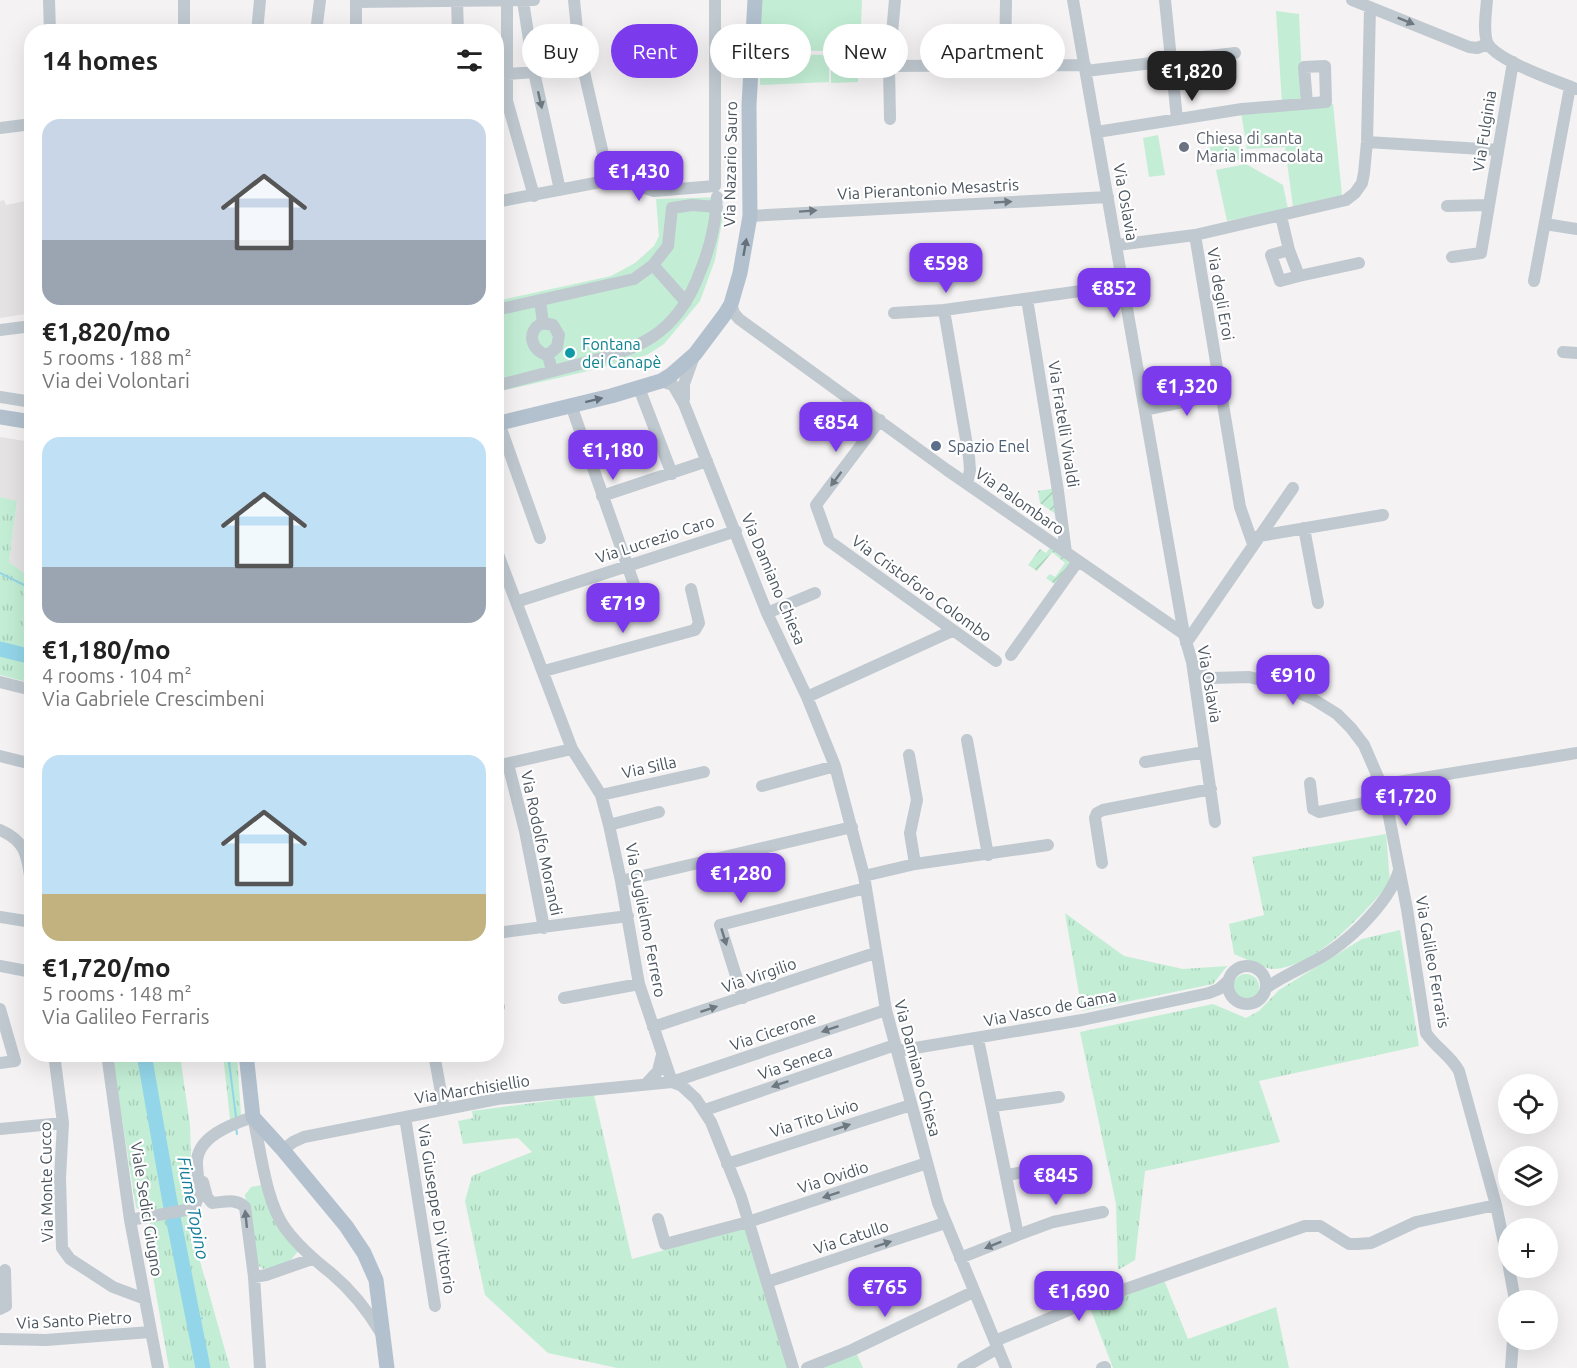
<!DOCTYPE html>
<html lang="en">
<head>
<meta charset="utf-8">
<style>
	body { margin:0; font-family:Ubuntu,sans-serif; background:#f6f6f6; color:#222; height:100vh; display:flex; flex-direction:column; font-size:22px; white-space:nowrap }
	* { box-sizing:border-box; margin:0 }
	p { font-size:20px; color:#767676 }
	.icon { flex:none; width:33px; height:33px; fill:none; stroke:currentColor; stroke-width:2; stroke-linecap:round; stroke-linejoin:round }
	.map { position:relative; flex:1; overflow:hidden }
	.details { position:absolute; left:24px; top:24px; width:480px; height:1038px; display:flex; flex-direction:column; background:#fff; border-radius:24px; box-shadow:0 6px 24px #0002 }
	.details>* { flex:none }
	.hud { position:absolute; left:522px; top:24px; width:570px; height:54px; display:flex; gap:12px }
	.fabs { position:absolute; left:1498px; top:1074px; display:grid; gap:12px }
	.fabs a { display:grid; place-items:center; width:60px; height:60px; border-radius:50%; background:#fff; box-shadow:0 6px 24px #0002; font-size:30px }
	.price { position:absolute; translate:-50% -51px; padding:0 14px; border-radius:12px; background:#7c3aed; color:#fff; font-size:20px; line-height:39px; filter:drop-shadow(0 2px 3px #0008) }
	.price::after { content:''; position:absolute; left:50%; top:36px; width:18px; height:14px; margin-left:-9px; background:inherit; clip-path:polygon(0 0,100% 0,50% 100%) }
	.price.on { background:#222; color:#fff }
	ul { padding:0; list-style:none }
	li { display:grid; align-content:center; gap:12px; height:318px; padding:0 18px }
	li span { display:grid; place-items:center; height:186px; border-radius:18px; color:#555 }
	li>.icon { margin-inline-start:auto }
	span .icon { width:108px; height:108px; fill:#fffc; stroke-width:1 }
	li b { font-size:26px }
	h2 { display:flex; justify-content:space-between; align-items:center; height:72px; padding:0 18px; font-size:26px }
	.chip { padding:0 21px; border-radius:27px; background:#fff; box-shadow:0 6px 24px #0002; font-size:21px; line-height:54px }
	.chip.on { background:#7c3aed; color:#fff }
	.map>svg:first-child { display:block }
</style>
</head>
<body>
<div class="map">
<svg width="1577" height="1368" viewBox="0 0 1577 1368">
	<defs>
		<pattern id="grass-tufts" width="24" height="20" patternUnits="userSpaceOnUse" patternTransform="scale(1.5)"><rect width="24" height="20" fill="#c3eed5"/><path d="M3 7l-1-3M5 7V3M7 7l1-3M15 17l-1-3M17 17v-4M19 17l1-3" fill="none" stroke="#a9ceb9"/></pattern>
		<pattern id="garden-furrows" width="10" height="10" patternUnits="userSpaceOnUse" patternTransform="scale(1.5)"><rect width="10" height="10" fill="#c3eed5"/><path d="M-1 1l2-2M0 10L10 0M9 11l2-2" fill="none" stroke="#a9ceb9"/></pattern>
	</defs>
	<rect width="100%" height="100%" fill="#f4f2f2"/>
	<path fill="#e5e3e4" d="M4,200L6,205L31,200L32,313L0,318V201Z
		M0,437L31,442V578L9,562L17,502L0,497Z"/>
	<path fill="url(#grass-tufts)" d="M0,497L17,501L9,562L31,578V683L0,675Z
		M1386,834L1390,882C1366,912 1315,968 1273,969C1264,969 1244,958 1234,954L1229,924L1264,915L1252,857Z
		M1065,913L1124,956L1183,969L1227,966L1213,984L1082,1011Z
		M1400,930L1419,1046L1259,1081L1280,1142L1145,1171L1135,1260L1118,1270L1116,1204L1080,1032L1213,1004L1246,1018L1259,1011L1279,990L1362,939Z
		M1233 987a13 13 0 1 1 26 0a13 13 0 1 1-26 0Z
		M112,1055H180L190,1125L192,1190L194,1196L186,1203L187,1215L230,1368H169L145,1231L152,1220L149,1214L136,1208Z
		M223,1055H237L241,1115L238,1119H230Z
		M594,1095L632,1259L745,1228L790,1368H617L548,1353L485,1295L465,1201L472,1176L532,1152L518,1138L463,1144L458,1121L473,1118L472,1111Z
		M266,1184L299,1250L290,1261L267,1271L254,1263L245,1195L251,1187Z
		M1164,1280L1188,1339L1276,1307L1289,1368H1113L1090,1308Z"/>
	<path fill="#c3eed5" d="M760,0H862L861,25L859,30L858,82L831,83V51L758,50Z
		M1276,11L1299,14L1303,101L1282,103Z
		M761,54L829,55V82L760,85Z
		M1333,104L1342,195L1293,207L1285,147L1247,149L1241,113Z
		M1158,135L1165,175L1149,177L1143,138Z
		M1238,141L1242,159L1210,165L1207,148Z
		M1246,164L1283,185L1288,209L1227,221L1216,170Z
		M721,197V210L724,211L715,260L700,301L664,344L647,355L584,372L497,392L496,301L611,276L635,263L654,246L659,236L656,199Z
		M855,1350L863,1368H807Z"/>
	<path fill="url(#garden-furrows)" d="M1056,488L1060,517L1040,503L1038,491Z
		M1052,545L1076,562L1059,587L1046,578L1050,574L1055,577L1065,563L1052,552L1037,571L1028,565L1040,549L1046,553Z"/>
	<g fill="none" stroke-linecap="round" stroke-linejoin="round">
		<path stroke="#93d6e9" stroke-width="2" d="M0,573L32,589
			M228,1054L236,1117
			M236,1127L237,1134
			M194,1324L202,1318"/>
		<path stroke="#93d6e9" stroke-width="15" d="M0,649L32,657
			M144,1054L169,1197L203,1368"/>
		<path stroke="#c0c9d0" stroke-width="12" d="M49,0L50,32
			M184,0V32
			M574,0L579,50L609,180
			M1073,0L1184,634L1192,662L1215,822
			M1165,0L1177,119
			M1352,0L1469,47L1477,48L1488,44
			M1487,0C1486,13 1483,29 1487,42C1494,60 1557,81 1576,89
			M457,1L458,32
			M507,1V101L534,196
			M523,1L534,72L560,190
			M356,2L534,0
			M257,32L260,0
			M316,32L320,0
			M356,32V0
			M1005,65L1006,0
			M889,66L1085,65
			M1086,71L1235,53
			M496,75L534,72
			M890,119L889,66L895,0
			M0,128L32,124
			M1097,132L1242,109L1326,102L1325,66L1304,67L1307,103
			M1367,142L1498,150
			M496,202L616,179L654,191L715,186V0
			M1447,206L1489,205
			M750,216L1108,197
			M1281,216L1289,250L1299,276L1280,281L1271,255L1289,250
			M1545,224L1577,229
			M1195,235L1240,507L1253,544
			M1117,245L1195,235L1346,200L1355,193L1362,183L1364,173L1367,142L1370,7
			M1452,257L1481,253L1513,62
			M653,265L686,302
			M1299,276L1359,263
			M1534,281L1570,87
			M1027,299L1058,491L1066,553
			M540,301L543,323C525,330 531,352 548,355L552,371
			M731,304L734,313L739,319L947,470L1184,634
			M496,310L634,279L653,265L668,246L672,208L692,205L717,207
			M894,313L944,310
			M543,323L553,325L559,335L557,347L548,355
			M0,330L32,326
			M1563,352L1577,353
			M661,381L673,385L684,404L767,613L807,697L835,766L864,876L886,1010L938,1203L1006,1368
			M496,386C523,379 550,372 576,365C638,349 676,337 700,272C710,248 716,222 717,197
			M639,388L672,474
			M0,397L32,402
			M684,399V384L694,356
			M571,405L637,593
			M1145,410L1222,394
			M880,420L816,505L829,541L996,661
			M499,423L540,538
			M967,484L970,470L969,457L944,310L1124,285
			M602,496L707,461
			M1304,528L1318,603
			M1259,536L1383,515
			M496,549L572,749L601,795L609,825L621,881L639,984L672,1082L682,1086L696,1099L711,1122L741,1197L793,1368
			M516,602L736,531
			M767,613L815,593
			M1186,643L1293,488
			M1011,655L1078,561
			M1193,663L1204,675L1212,678L1249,677L1281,685L1313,699L1337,714L1351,728L1364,745L1384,791L1407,909L1426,1033C1436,1048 1451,1056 1459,1071L1496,1205L1509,1267
			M544,671L695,630L699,623L691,589
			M0,682L32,690
			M807,697L952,631
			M967,740L988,855
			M909,755L917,800L910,833L915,864
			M0,756L32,764
			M1145,762L1205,752
			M508,764L525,831L544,928
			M496,766L572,749
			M1310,783L1313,809L1319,812L1375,801L1392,783L1577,753
			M762,786L835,766
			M601,795L704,772
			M609,825L659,812
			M0,830C30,843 27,861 32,889
			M1102,863L1095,818L1097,813L1103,810L1211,789
			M864,876L915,864L1048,845
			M621,881L852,827
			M0,917L32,922
			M496,933L628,916
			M1228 985a19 19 0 1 1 38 0a19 19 0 1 1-38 0Z
			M0,966L32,972
			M1266,988C1287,973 1311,965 1331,951C1356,934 1391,899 1399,870
			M564,998L639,984
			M743,998L720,925L866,888
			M496,1007H499
			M0,1009L15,1061L0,1063
			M653,1027L875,953
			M897,1051L1082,1020L1209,993L1219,989L1228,981
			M54,1054L63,1123L60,1178L62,1248L70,1259L113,1287L145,1299
			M107,1054L130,1220L158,1368
			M434,1054L444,1109
			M646,1084L658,1071L662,1055
			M993,1106L1059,1097
			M705,1110L895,1045
			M405,1117L435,1306
			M0,1129L63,1123
			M283,1150L293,1142L304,1137L497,1099L672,1082L886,1010
			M727,1164L911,1105
			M1007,1175L1080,1162
			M203,1182L207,1197L212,1203C225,1202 236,1198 245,1207L254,1277L260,1368
			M658,1219L665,1244L748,1222L927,1163
			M130,1220L186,1210L195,1206C201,1191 198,1181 197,1165C195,1137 232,1124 253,1117C261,1150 265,1200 285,1228C298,1246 313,1259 331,1273C351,1290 368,1311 381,1333
			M1018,1235L1053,1222L1103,1212
			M960,1258L1018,1235L978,1039
			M1509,1268L1515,1300
			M254,1277L266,1275L312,1259
			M767,1282L945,1223
			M0,1309L6,1306L5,1270
			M0,1339L46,1340L150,1332
			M995,1341L1083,1304L1305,1226H1320L1349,1244H1357L1371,1243L1416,1222L1496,1205
			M807,1368L852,1350L973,1292
			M963,1368L998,1348
			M1102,1368L1105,1367
			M1511,1368L1513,1340"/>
		<path stroke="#b3c1cf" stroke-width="15" d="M0,417L32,422
			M496,424L611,396L661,381L671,375L695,354L725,314L731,304L740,273L750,216L749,105L755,0
			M246,1054L253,1117L283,1150L346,1226L364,1253L376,1280L387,1368"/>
	</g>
	<defs><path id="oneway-solid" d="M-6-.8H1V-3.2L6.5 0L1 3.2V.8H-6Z" transform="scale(1.5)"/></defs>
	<g fill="#6d7881">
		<use href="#oneway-solid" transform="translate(1406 21) rotate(22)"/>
		<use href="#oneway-solid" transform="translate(540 100) rotate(77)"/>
		<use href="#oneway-solid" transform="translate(1003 202) rotate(-3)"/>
		<use href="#oneway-solid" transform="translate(808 211) rotate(-4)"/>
		<use href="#oneway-solid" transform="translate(836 479) rotate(127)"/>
		<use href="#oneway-solid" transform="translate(724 937) rotate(73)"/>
		<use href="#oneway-solid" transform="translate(709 1009) rotate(-18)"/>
		<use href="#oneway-solid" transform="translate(830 1029) rotate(161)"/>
		<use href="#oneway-solid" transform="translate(780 1084) rotate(161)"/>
		<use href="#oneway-solid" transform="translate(842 1127) rotate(-18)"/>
		<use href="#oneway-solid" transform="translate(831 1195) rotate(162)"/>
		<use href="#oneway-solid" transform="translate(246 1219) rotate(-96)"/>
		<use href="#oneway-solid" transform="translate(883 1244) rotate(-18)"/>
		<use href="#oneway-solid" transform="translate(993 1245) rotate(158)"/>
	</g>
	<g fill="#64707b">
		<use href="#oneway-solid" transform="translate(745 247) rotate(-80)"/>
		<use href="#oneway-solid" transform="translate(594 400) rotate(-14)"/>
	</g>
	<circle fill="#6b7280" stroke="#fff" stroke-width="2" cx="1184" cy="147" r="6"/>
	<circle fill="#0f9aa8" stroke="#fff" stroke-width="2" cx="570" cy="353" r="6"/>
	<circle fill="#5c6f8a" stroke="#fff" stroke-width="2" cx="936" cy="446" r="6"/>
	<g text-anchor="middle" stroke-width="4.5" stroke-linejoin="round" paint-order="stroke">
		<g font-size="16" fill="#4a555f" stroke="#fff">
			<text transform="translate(1484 131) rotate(-81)" y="6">Via Fulginia</text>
			<text transform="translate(730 164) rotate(-89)" y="6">Via Nazario Sauro</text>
			<text transform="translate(928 189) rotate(-3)" y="6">Via Pierantonio Mesastris</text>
			<text transform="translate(1126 202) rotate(80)" y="6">Via Oslavia</text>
			<text transform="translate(1221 294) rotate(80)" y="6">Via degli Eroi</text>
			<text transform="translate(1064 424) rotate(81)" y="6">Via Fratelli Vivaldi</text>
			<text transform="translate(1020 501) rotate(35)" y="6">Via Palombaro</text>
			<text transform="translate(655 539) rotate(-18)" y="6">Via Lucrezio Caro</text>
			<text transform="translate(774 579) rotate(67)" y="6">Via Damiano Chiesa</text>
			<text transform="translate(922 588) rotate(36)" y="6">Via Cristoforo Colombo</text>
			<text transform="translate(1210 684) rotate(80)" y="6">Via Oslavia</text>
			<text transform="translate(649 767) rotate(-12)" y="6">Via Silla</text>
			<text transform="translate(542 843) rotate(78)" y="6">Via Rodolfo Morandi</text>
			<text transform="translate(646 920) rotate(79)" y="6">Via Guglielmo Ferrero</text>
			<text transform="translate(1433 962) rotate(80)" y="6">Via Galileo Ferraris</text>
			<text transform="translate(759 975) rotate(-19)" y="6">Via Virgilio</text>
			<text transform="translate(1050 1008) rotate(-11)" y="6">Via Vasco de Gama</text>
			<text transform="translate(773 1031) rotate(-19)" y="6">Via Cicerone</text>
			<text transform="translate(795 1062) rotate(-19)" y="6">Via Seneca</text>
			<text transform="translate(918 1068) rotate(75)" y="6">Via Damiano Chiesa</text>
			<text transform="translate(472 1089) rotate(-9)" y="6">Via Marchisiellio</text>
			<text transform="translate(814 1118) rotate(-18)" y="6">Via Tito Livio</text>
			<text transform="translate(833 1177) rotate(-18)" y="6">Via Ovidio</text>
			<text transform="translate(46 1182) rotate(-91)" y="6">Via Monte Cucco</text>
			<text transform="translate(147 1209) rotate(81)" y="6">Viale Sedici Giugno</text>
			<text transform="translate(437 1209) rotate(81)" y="6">Via Giuseppe Di Vittorio</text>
			<text transform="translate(851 1237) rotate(-18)" y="6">Via Catullo</text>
			<text transform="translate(74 1320) rotate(-3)" y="6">Via Santo Pietro</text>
		</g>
		<g font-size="16" fill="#5b616d" stroke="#fff" text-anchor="start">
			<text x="1196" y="144">Chiesa di santa<tspan x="1196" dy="18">Maria immacolata</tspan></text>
		</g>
		<g font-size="16" fill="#0d838f" stroke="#fff" text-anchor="start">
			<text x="582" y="350">Fontana<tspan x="582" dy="18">dei Canapè</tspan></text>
		</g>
		<g font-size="16" fill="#4e5e75" stroke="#fff" text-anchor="start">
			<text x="948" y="452">Spazio Enel</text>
		</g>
		<g font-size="18" font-style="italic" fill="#137c9a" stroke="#fff">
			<text transform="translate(193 1208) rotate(79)" y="6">Fiume Topino</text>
		</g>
	</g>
</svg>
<div class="fabs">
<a><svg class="icon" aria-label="locate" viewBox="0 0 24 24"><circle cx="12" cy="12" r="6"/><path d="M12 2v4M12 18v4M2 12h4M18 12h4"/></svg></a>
<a><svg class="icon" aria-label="layers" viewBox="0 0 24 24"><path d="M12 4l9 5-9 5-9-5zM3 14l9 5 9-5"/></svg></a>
<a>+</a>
<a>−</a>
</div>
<b class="price on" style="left:1192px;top:102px">€1,820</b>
<b class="price" style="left:639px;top:202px">€1,430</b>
<b class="price" style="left:946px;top:294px">€598</b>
<b class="price" style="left:1114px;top:319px">€852</b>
<b class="price" style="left:1187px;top:417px">€1,320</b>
<b class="price" style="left:836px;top:453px">€854</b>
<b class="price" style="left:613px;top:481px">€1,180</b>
<b class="price" style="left:623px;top:634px">€719</b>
<b class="price" style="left:1293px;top:706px">€910</b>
<b class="price" style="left:1406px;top:827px">€1,720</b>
<b class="price" style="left:741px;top:904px">€1,280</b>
<b class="price" style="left:1056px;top:1206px">€845</b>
<b class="price" style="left:885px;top:1318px">€765</b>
<b class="price" style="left:1079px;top:1322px">€1,690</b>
<div class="hud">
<a class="chip">Buy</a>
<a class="chip on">Rent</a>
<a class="chip">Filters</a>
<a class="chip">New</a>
<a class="chip">Apartment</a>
</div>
<section class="details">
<h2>14 homes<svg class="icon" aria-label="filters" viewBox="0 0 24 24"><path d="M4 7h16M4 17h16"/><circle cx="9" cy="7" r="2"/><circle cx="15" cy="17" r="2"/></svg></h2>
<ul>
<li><span style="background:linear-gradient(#c9d6e8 65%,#9aa5b1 0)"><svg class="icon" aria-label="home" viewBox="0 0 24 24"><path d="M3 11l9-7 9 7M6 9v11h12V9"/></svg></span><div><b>€1,820/mo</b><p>5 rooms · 188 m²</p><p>Via dei Volontari</p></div></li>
<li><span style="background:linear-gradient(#bfe0f5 70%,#9aa5b1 0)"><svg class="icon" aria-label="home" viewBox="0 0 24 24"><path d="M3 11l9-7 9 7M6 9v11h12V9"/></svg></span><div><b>€1,180/mo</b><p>4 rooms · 104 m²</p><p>Via Gabriele Crescimbeni</p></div></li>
<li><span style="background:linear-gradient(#bfe0f5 75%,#c2b280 0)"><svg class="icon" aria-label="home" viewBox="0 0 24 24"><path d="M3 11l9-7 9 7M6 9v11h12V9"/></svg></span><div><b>€1,720/mo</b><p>5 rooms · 148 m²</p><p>Via Galileo Ferraris</p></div></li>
</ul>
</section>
</div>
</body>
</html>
